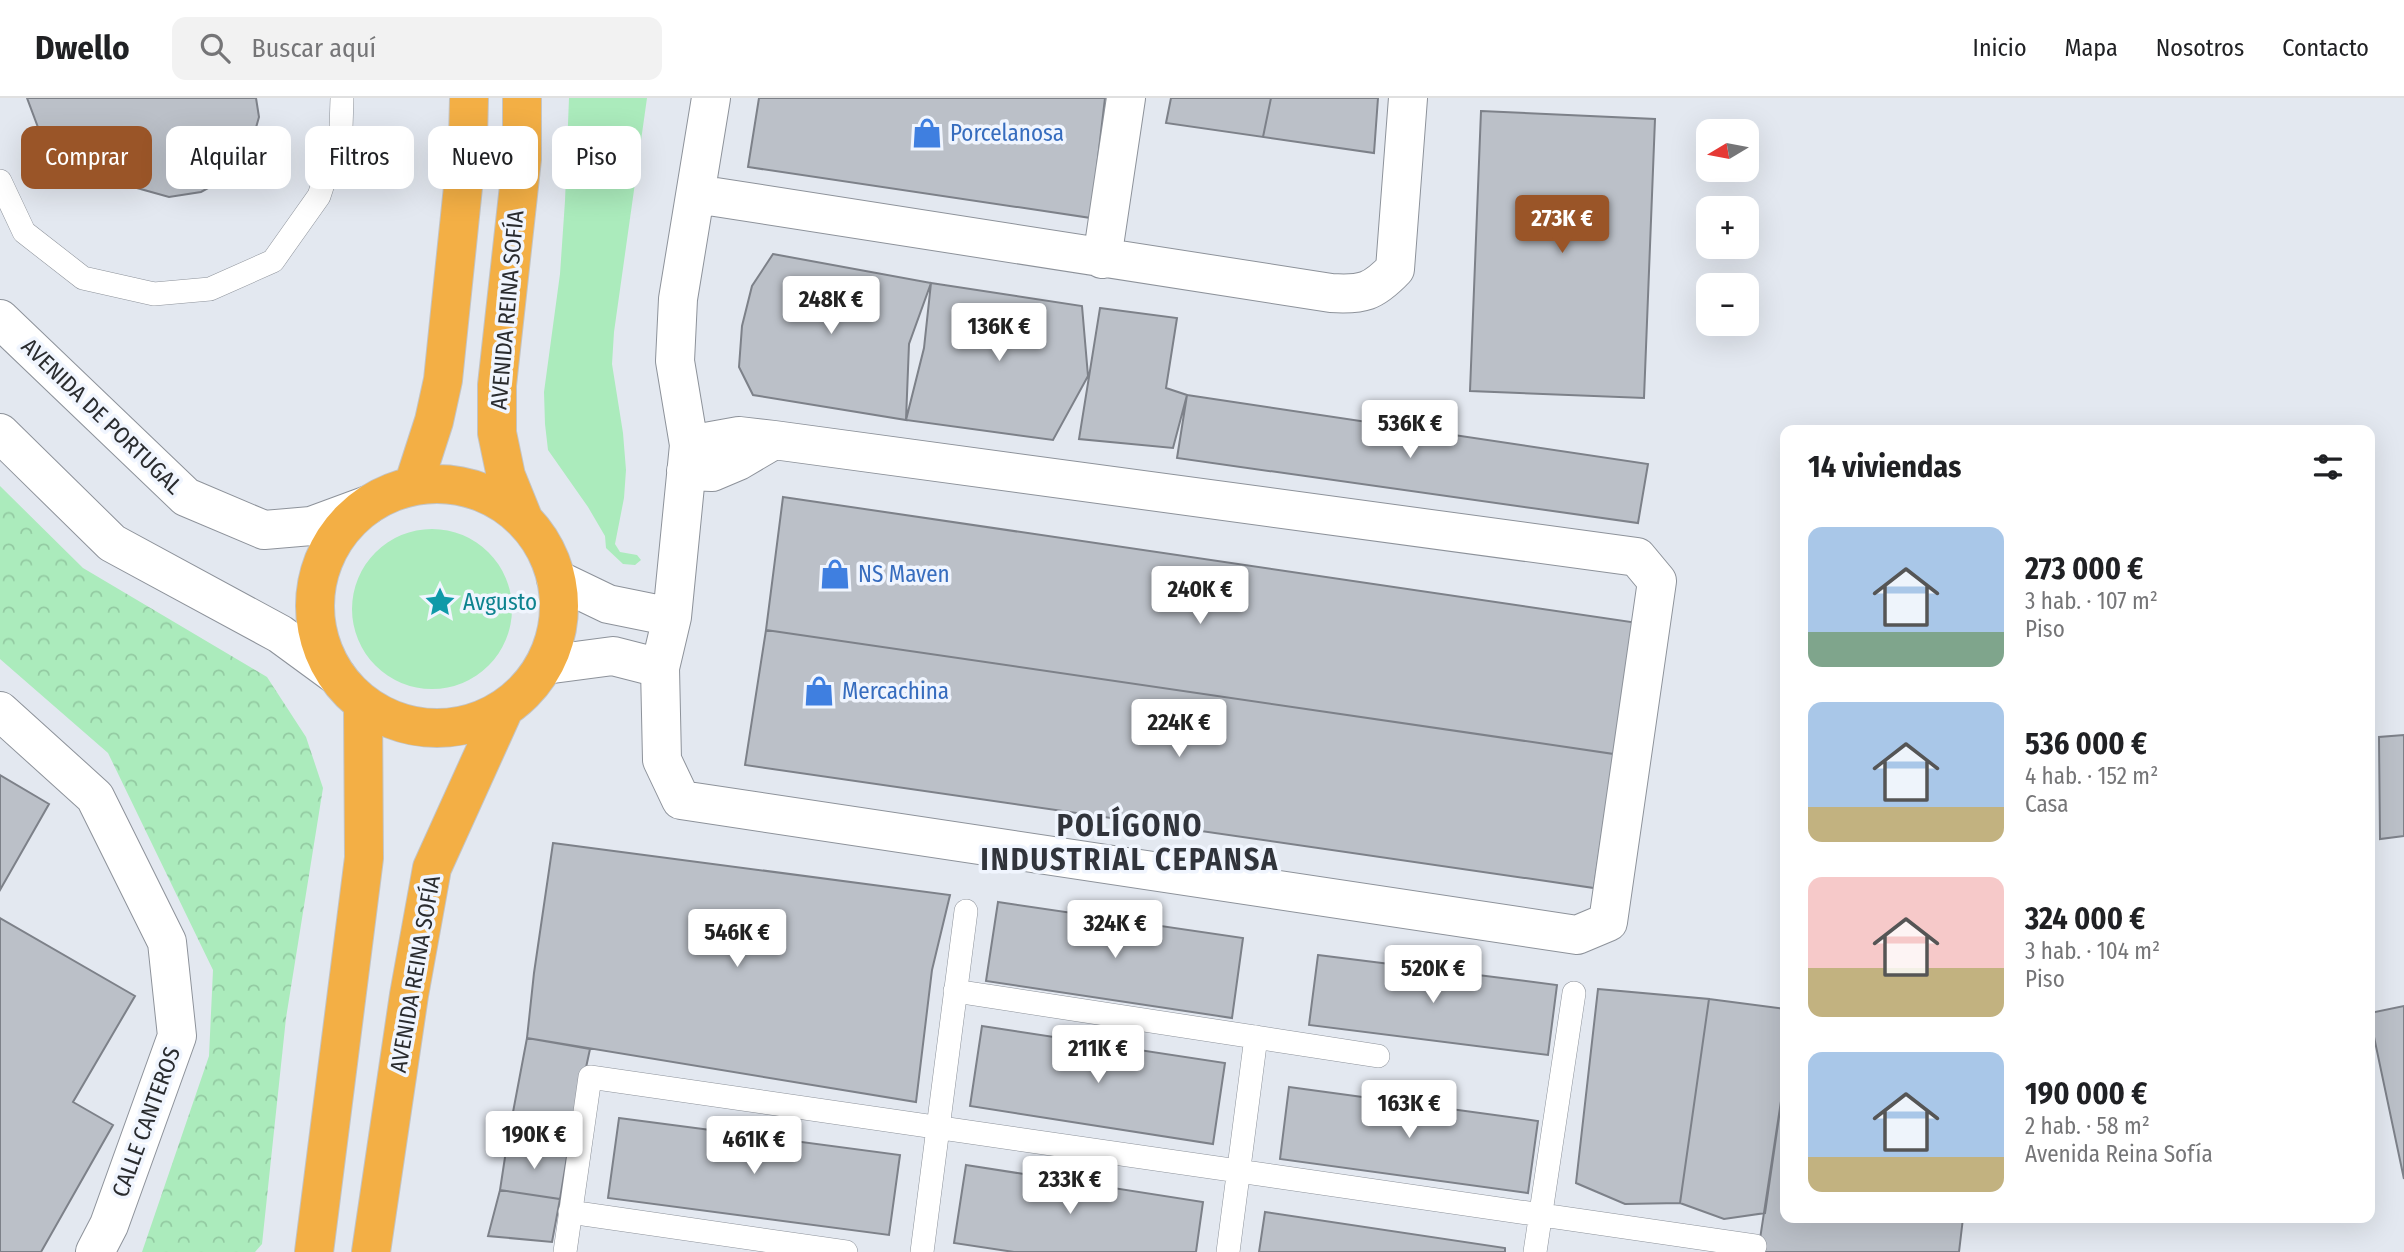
<!DOCTYPE html>
<html lang="es">
<head>
<meta charset="utf-8">
<style>
	body { margin:0; font-family:"Fira Sans Condensed",sans-serif; background:#f2f2f2; color:#202124; height:100vh; display:flex; flex-direction:column; font-size:26px; white-space:nowrap }
	* { box-sizing:border-box; margin:0 }
	p { font-size:23px; color:#757577 }
	.icon { flex:none; width:38px; height:38px; fill:none; stroke:currentColor; stroke-width:2; stroke-linecap:round; stroke-linejoin:round }
	.map { position:relative; flex:1; overflow:hidden }
	.sheet { position:absolute; left:1780px; top:327px; width:595px; height:798px; display:flex; flex-direction:column; background:#fff; border-radius:14px; box-shadow:0 7px 28px #0002 }
	.sheet>* { flex:none }
	.top-card { position:absolute; left:21px; top:28px; width:665px; height:63px; display:flex; gap:14px }
	.needle { width:46px; rotate:260deg }
	.controls { position:absolute; left:1696px; top:21px; display:grid; gap:14px }
	.controls a { display:grid; place-items:center; width:63px; height:63px; border-radius:14px; background:#fff; box-shadow:0 7px 28px #0002; font-size:35px }
	.price { position:absolute; translate:-50% -60px; padding:0 16px; border-radius:7px; background:#fff; color:#222; font-size:23px; line-height:46px; filter:drop-shadow(0 2px 4px #0008) }
	.price::after { content:''; position:absolute; left:50%; top:42px; width:21px; height:16px; margin-left:-10px; background:inherit; clip-path:polygon(0 0,100% 0,50% 100%) }
	.price.selected { background:#9a5528; color:#fff }
	ul { padding:0; list-style:none }
	li { display:flex; align-items:center; gap:21px; height:175px; padding:0 28px }
	li span { display:grid; place-items:center; flex:none; width:196px; height:140px; border-radius:14px; color:#555 }
	li>.icon { margin-inline-start:auto }
	span .icon { width:84px; height:84px; fill:#fffc; stroke-width:1 }
	li b { font-size:30px }
	h2 { display:flex; justify-content:space-between; align-items:center; height:84px; padding:0 28px; font-size:30px }
	.chip { padding:0 24px; border-radius:14px; background:#fff; box-shadow:0 7px 28px #0002; font-size:24px; line-height:63px }
	.chip.selected { background:#9a5528; color:#fff }
	header { display:flex; align-items:center; gap:42px; box-sizing:border-box; height:98px; padding:0 35px; background:#fff; border-bottom:2px solid #e0e0e0 }
	header strong { font-size:33px }
	nav { display:flex; gap:38px; margin-inline-start:auto; font-size:24px }
	.search { width:490px; height:63px; background:#f2f2f2; display:flex; align-items:center; gap:18px; box-sizing:border-box; padding:0 24px; border-radius:14px; color:#757577; font-size:26px }
	.map>svg:first-child { display:block }
</style>
</head>
<body>
<header>
<strong>Dwello</strong>
<div class="search"><svg class="icon" aria-label="search" viewBox="0 0 24 24"><circle cx="10" cy="10" r="6"/><path d="M15 15l6 6"/></svg>Buscar aquí</div>
<nav><a>Inicio</a><a>Mapa</a><a>Nosotros</a><a>Contacto</a></nav>
</header>
<div class="map">
<svg width="2404" height="1154" viewBox="0 0 2404 1154">
	<defs>
		<pattern id="park-crowns" width="20" height="18" patternUnits="userSpaceOnUse" patternTransform="scale(1.75)"><rect width="20" height="18" fill="#abebbc"/><path d="M2 6a3 3 0 1 1 6 0M12 15a3 3 0 1 1 6 0" fill="none" stroke="#93caa2"/></pattern>
	</defs>
	<rect width="100%" height="100%" fill="#e3e8f0"/>
	<path fill="#abebbc" d="M569,0H647L614,234L612,266L623,335L626,372L624,400L615,446L620,454L637,457L641,462L635,467L623,466L606,450L605,438L588,409L548,352L545,326L544,294L560,176L565,103Z
		M352 511a80 80 0 1 1 160 0a80 80 0 1 1-160 0Z"/>
	<path fill="url(#park-crowns)" d="M0,388L83,470L267,579L306,639L323,690L286,920L262,1146L255,1154H142L209,958L213,872L108,655L0,561Z"/>
	<path fill="#bbc0c8" stroke="#7d8189" stroke-width="2" d="M27,0H256L259,19L250,51L230,78L201,94L169,99L137,90L110,69L94,41L48,56Z
		M759,0H1105L1091,120L748,69Z
		M1171,0H1271L1263,39L1166,25Z
		M1271,0H1378L1374,55L1263,39Z
		M1481,13L1655,21L1644,300L1470,293Z
		M773,156L931,185L909,246L906,322L753,297L739,269L742,228L752,188Z
		M931,185L1082,208L1088,278L1053,342L906,322L924,250Z
		M1100,210L1177,220L1166,290L1187,297L1173,350L1079,341Z
		M1187,297L1648,366L1638,425L1177,360Z
		M783,399L1638,525L1614,656L766,532Z
		M766,532L1614,656L1594,790L745,667Z
		M2404,637V738L2380,741L2379,639Z
		M0,677L49,706L0,792Z
		M553,745L950,797L932,872L916,1004L527,940L534,875Z
		M998,804L1243,840L1232,920L986,883Z
		M0,820L135,898L73,1004L113,1027L41,1154H0Z
		M1318,857L1557,887L1548,957L1309,927Z
		M1598,891L1709,901L1680,1105L1625,1106L1576,1085Z
		M1709,901L1785,911V978L1765,1115L1724,1121L1680,1105Z
		M2404,908V1081L2370,920V915Z
		M982,928L1225,965L1213,1046L970,1008Z
		M527,940L590,951L568,1053L507,1046Z
		M1785,977V1120H1963L1959,1154H1758Z
		M1289,989L1538,1023L1528,1095L1280,1061Z
		M619,1020L900,1057L889,1137L608,1100Z
		M507,1046L568,1053L560,1101L500,1092Z
		M966,1067L1203,1104L1196,1154H1014L954,1145Z
		M500,1092L560,1101L552,1144L488,1138Z
		M1265,1114L1505,1150V1154H1259Z"/>
	<g fill="none" stroke-linecap="round" stroke-linejoin="round">
		<g stroke="#8d929a" stroke-width="24">
			<path id="lane" d="M0,83L24,134L83,180L154,196L210,191L273,163L319,98L341,31L342,0
				M955,893L1378,958
				M570,1114L846,1154
				M565,1154L590,979L1755,1148
				M922,1154L966,813
				M1228,1154L1256,939
				M1535,1154L1574,895"/>
		</g>
		<g stroke="#8d929a" stroke-width="40">
			<path id="street" d="M696,96L1331,195C1363,197 1373,194 1395,171L1408,0
				M1102,161L1126,0
				M0,221L186,399L264,432L311,428L368,407
				M0,335L112,445L280,536L336,577
				M689,347L739,338L774,342L1637,459L1657,483L1608,824L1577,837L681,702L662,662L660,570L672,519L689,347L675,263L678,201L711,0
				M686,373L712,374L738,363L772,343
				M556,481L608,506L672,519
				M545,567L613,558L660,570
				M0,613L95,699L167,844L177,938L109,1127L95,1154"/>
		</g>
		<g stroke="#c3c4c5" stroke-width="40">
			<path id="highway" d="M522,0V61L497,287V335L506,378L523,420
				M315 508a122 122 0 1 1 244 0a122 122 0 1 1-244 0Z
				M413,388L434,323L443,282L468,41L469,0
				M314,1154L364,760L363,606
				M371,1154L409,897L432,770L504,611"/>
		</g>
		<use href="#lane" stroke="#fff" stroke-width="23"/>
		<use href="#street" stroke="#fff" stroke-width="38"/>
		<use href="#highway" stroke="#f3af45" stroke-width="38"/>
	</g>
	<defs>
		<g id="shop-bare" transform="scale(2.415)"><path d="M-5-2.5h2.3a2.7 3.5 0 0 1 5.4 0H5L5.5 6h-11ZM-1.5-2.5h3a1.5 2.3 0 0 0-3 0Z" fill="#3f7fe0" stroke="#f0f5fe" stroke-width="2.5" paint-order="stroke"/></g>
		<g id="sight-bare" transform="scale(2.415)"><path d="M0-6L1.8-2.2L6-1.7L2.9 1.2L3.7 5.4L0 3.3L-3.7 5.4L-2.9 1.2L-6-1.7L-1.8-2.2Z" fill="#0f9aa8" stroke="#f0f5fe" stroke-width="2.5" paint-order="stroke"/></g>
	</defs>
	<g fill-rule="evenodd">
		<use href="#shop-bare" x="927" y="35"/>
		<use href="#shop-bare" x="835" y="476"/>
		<use href="#sight-bare" x="440" y="504"/>
		<use href="#shop-bare" x="819" y="593"/>
	</g>
	<g text-anchor="middle" stroke-width="7" stroke-linejoin="round" paint-order="stroke">
		<g font-size="23" fill="#366cbe" stroke="#f0f5fe" text-anchor="start">
			<text x="950" y="43">Porcelanosa</text>
			<text x="858" y="484">NS Maven</text>
			<text x="842" y="601">Mercachina</text>
		</g>
		<g font-size="23" fill="#2a2c2f" stroke="#f0f5fe">
			<text transform="translate(507 212) rotate(-85)" y="8">AVENIDA REINA SOFÍA</text>
			<text transform="translate(102 318) rotate(44)" y="8">AVENIDA DE PORTUGAL</text>
			<text transform="translate(415 876) rotate(-80)" y="8">AVENIDA REINA SOFÍA</text>
			<text transform="translate(146 1024) rotate(-70)" y="8">CALLE CANTEROS</text>
		</g>
		<g font-size="23" fill="#0d838f" stroke="#f0f5fe" text-anchor="start">
			<text x="463" y="512">Avgusto</text>
		</g>
		<g font-size="30" font-weight="bold" letter-spacing="2" fill="#31343b" stroke="#f0f5fe">
			<text x="1130" y="738">POLÍGONO<tspan x="1130" dy="34">INDUSTRIAL CEPANSA</tspan></text>
		</g>
	</g>
</svg>
<div class="controls">
<a><svg class="needle" viewBox="-14 -14 28 28"><path d="M0-13l5 13h-10z" fill="#e53935"/><path d="M0 13l5-13h-10z" fill="#757577"/></svg></a>
<a>+</a>
<a>−</a>
</div>
<b class="price selected" style="left:1562px;top:157px">273K €</b>
<b class="price" style="left:831px;top:238px">248K €</b>
<b class="price" style="left:999px;top:265px">136K €</b>
<b class="price" style="left:1410px;top:362px">536K €</b>
<b class="price" style="left:1200px;top:528px">240K €</b>
<b class="price" style="left:1179px;top:661px">224K €</b>
<b class="price" style="left:1115px;top:862px">324K €</b>
<b class="price" style="left:737px;top:871px">546K €</b>
<b class="price" style="left:1433px;top:907px">520K €</b>
<b class="price" style="left:1098px;top:987px">211K €</b>
<b class="price" style="left:1409px;top:1042px">163K €</b>
<b class="price" style="left:534px;top:1073px">190K €</b>
<b class="price" style="left:754px;top:1078px">461K €</b>
<b class="price" style="left:1070px;top:1118px">233K €</b>
<div class="top-card">
<a class="chip selected">Comprar</a>
<a class="chip">Alquilar</a>
<a class="chip">Filtros</a>
<a class="chip">Nuevo</a>
<a class="chip">Piso</a>
</div>
<section class="sheet">
<h2>14 viviendas<svg class="icon" aria-label="filters" viewBox="0 0 24 24"><path d="M4 7h16M4 17h16"/><circle cx="9" cy="7" r="2"/><circle cx="15" cy="17" r="2"/></svg></h2>
<ul>
<li><span style="background:linear-gradient(#a9c7e8 75%,#7fa58c 0)"><svg class="icon" aria-label="home" viewBox="0 0 24 24"><path d="M3 11l9-7 9 7M6 9v11h12V9"/></svg></span><div><b>273 000 €</b><p>3 hab. · 107 m²</p><p>Piso</p></div></li>
<li><span style="background:linear-gradient(#a9c7e8 75%,#c2b280 0)"><svg class="icon" aria-label="home" viewBox="0 0 24 24"><path d="M3 11l9-7 9 7M6 9v11h12V9"/></svg></span><div><b>536 000 €</b><p>4 hab. · 152 m²</p><p>Casa</p></div></li>
<li><span style="background:linear-gradient(#f6c9c9 65%,#c2b280 0)"><svg class="icon" aria-label="home" viewBox="0 0 24 24"><path d="M3 11l9-7 9 7M6 9v11h12V9"/></svg></span><div><b>324 000 €</b><p>3 hab. · 104 m²</p><p>Piso</p></div></li>
<li><span style="background:linear-gradient(#a9c7e8 75%,#c2b280 0)"><svg class="icon" aria-label="home" viewBox="0 0 24 24"><path d="M3 11l9-7 9 7M6 9v11h12V9"/></svg></span><div><b>190 000 €</b><p>2 hab. · 58 m²</p><p>Avenida Reina Sofía</p></div></li>
</ul>
</section>
</div>
</body>
</html>
